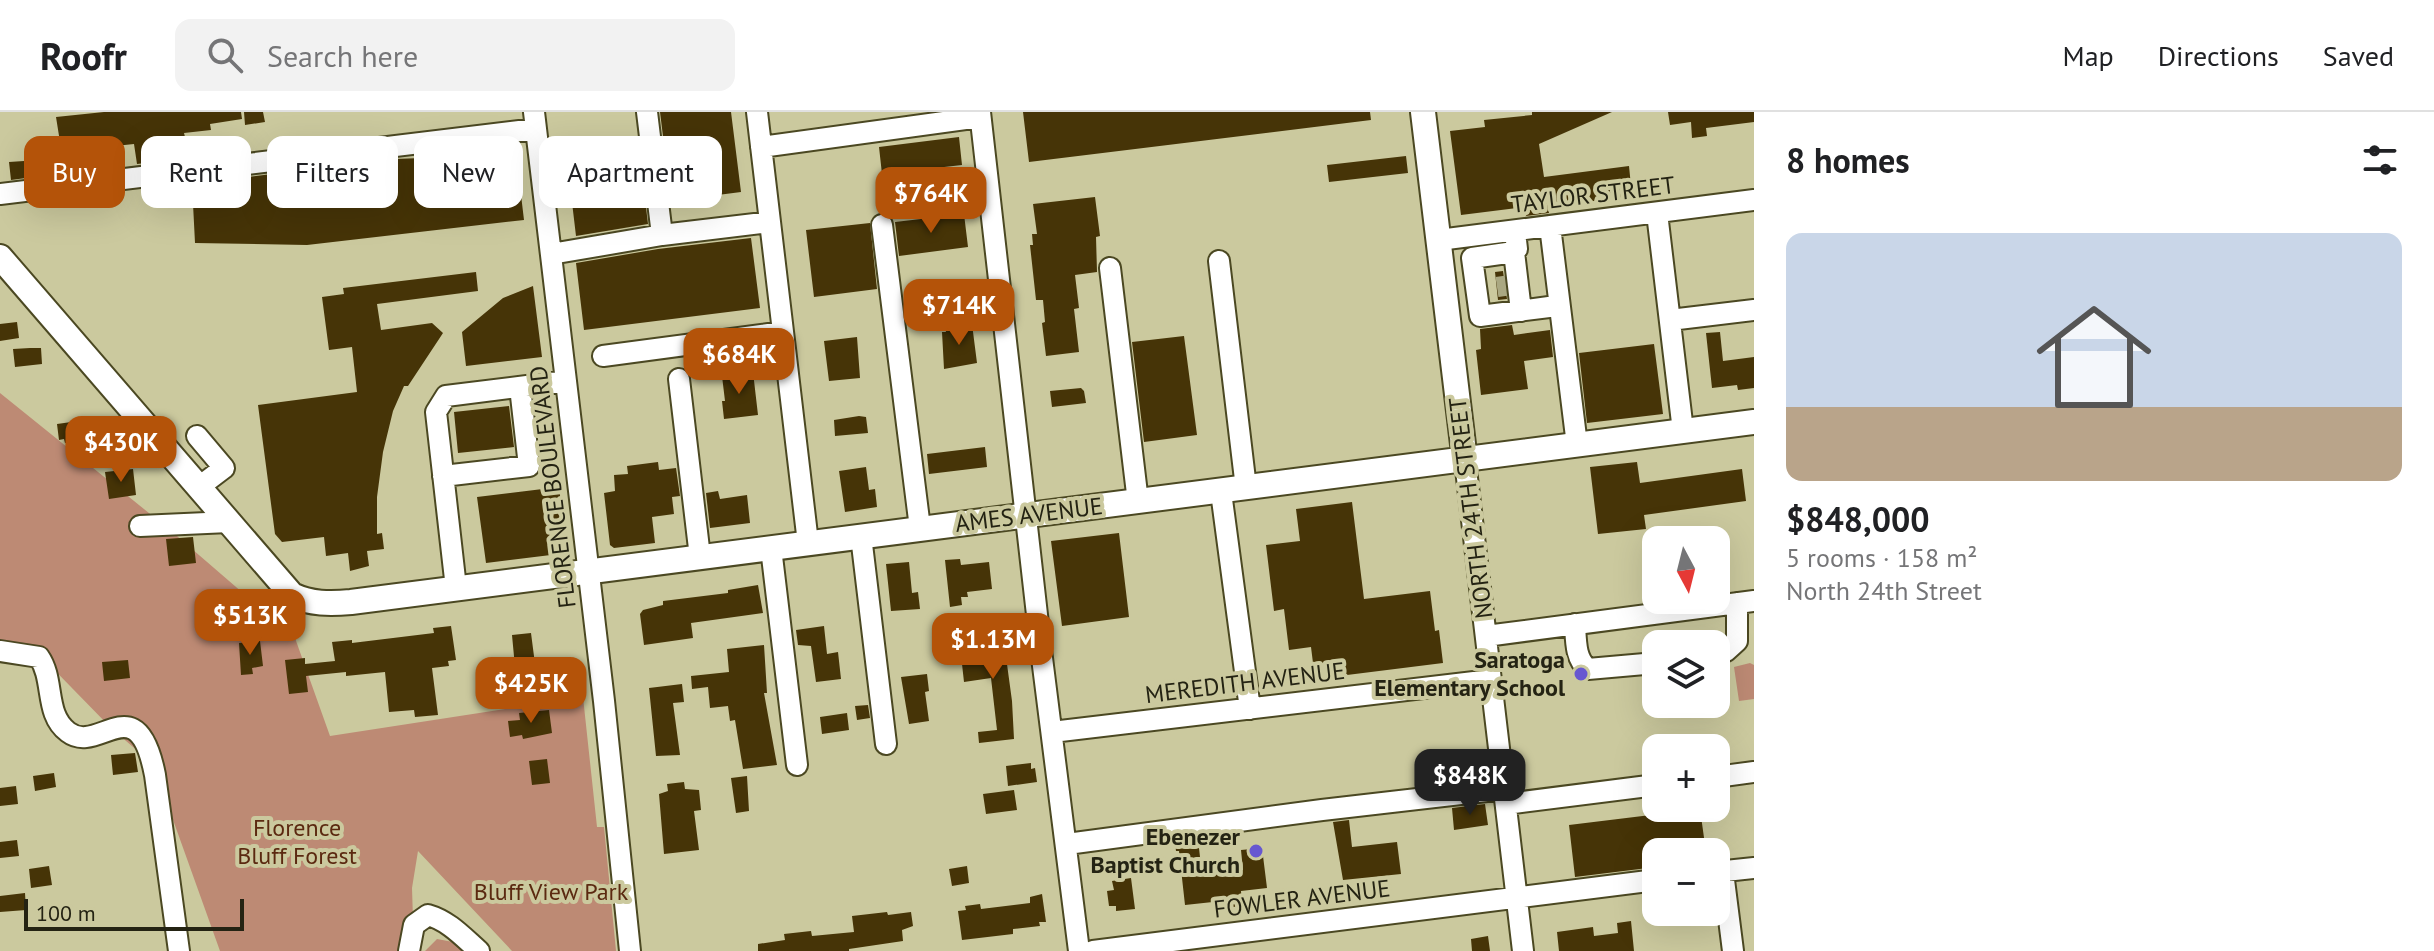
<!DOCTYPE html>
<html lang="en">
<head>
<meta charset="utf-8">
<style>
	body { margin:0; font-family:"PT Sans",sans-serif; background:#f2f2f2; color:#202124; height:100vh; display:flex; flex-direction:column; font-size:30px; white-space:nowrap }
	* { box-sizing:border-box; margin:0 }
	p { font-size:26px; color:#757577 }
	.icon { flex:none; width:44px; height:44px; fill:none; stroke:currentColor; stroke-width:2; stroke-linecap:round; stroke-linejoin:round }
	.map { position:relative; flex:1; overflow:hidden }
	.drawer { display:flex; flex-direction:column; background:#fff; width:680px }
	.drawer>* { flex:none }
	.top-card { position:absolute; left:24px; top:24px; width:760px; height:72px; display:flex; gap:16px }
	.needle { width:52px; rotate:173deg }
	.fabs { position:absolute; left:1642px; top:414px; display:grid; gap:16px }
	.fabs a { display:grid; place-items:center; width:88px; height:88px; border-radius:16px; background:#fff; box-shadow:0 8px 32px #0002; font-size:40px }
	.scale { position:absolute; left:24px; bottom:20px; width:220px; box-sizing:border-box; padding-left:8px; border:4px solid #242313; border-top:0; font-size:22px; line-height:28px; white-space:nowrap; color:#242313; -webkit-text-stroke:6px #cbc99e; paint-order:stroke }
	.price { position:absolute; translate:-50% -68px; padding:0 18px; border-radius:16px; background:#b45309; color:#fff; font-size:26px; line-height:52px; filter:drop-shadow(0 2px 4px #0008) }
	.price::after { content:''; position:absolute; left:50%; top:48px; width:24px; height:18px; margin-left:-12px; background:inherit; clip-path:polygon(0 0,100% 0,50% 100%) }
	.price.active { background:#222; color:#fff }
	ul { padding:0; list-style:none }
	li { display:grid; align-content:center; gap:16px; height:424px; padding:0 32px }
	li span { display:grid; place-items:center; height:248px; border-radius:16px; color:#555 }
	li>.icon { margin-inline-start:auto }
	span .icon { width:144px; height:144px; fill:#fffc; stroke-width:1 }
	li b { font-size:34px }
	h2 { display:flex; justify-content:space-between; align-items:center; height:96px; padding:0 32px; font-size:34px }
	.pill { padding:0 28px; border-radius:16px; background:#fff; box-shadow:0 8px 32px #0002; font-size:28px; line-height:72px }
	.pill.active { background:#b45309; color:#fff }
	header { display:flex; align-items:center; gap:48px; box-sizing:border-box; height:112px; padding:0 40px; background:#fff; border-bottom:2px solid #e0e0e0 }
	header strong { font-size:38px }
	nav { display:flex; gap:44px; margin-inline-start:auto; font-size:28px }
	.search { width:560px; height:72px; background:#f2f2f2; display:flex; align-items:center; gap:20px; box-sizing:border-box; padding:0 28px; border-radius:16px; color:#757577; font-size:30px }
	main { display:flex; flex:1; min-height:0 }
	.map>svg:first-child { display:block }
</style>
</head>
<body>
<header>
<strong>Roofr</strong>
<div class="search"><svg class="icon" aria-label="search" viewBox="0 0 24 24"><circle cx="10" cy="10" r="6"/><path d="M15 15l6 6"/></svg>Search here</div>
<nav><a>Map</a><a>Directions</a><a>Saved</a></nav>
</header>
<main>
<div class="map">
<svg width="1754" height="839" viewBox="0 0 1754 839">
	<rect width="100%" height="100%" fill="#cbc99e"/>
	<path fill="#bd8a74" d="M0,281L170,418L295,526L330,624L583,585L597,715H604L616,839H512L418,739L412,776L414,839H220L153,652L112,617L31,534L0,533Z
		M1750,551L1754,553V587L1739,589L1734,555Z
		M1656,564V592H1701L1647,598L1643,566Z
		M437,827L453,830L463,839H425Z"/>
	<path fill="#463407" d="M104,0H241L242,7L210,12L211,18L184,21L185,25L170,27L173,48L137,52L134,32L96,36L99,57L85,59L82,32L68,34L67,29L60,30L56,5Z
		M244,0H263L265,10L245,13Z
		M660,0H731L741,80L671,89Z
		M1023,0H1370L1371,8L1029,50Z
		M1532,0H1612L1539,32L1544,65L1629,54L1632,84L1548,95L1549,101L1526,104L1525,95L1461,103L1450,19L1485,15L1484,8L1532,3Z
		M1668,0H1754V10L1706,16L1707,24L1692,26L1691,10L1670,13Z
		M959,25L962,53L882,62L879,35Z
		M515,33L524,108L307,133L195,131L192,72L327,55L330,78L397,70L395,47L448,45V41Z
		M1406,44L1408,61L1329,70L1327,53Z
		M594,45L595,53L608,51L610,67L642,63L648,112L576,124L567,48Z
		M24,49L26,66L11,68L9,50Z
		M1095,85L1100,124L1096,125L1097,160L1075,163L1079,196L1074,197L1079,240L1046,244L1042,211L1045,210L1043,188H1036L1030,133H1033L1032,122H1037L1033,92Z
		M964,102L968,135L899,144L895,110Z
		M870,111L877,177L814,185L806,118Z
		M751,126L760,196L584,218L576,151L658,137Z
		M1503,159L1507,187L1498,188L1495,160Z
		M476,160L478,179L377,192L381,218L432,211L443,221L408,274H404L393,299L383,340L377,385V422L382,421L384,437L367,439L369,454L350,459L348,441L326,444L324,425L282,430L275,422L258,293L357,280L352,235L329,238L322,185L344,182L343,176Z
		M533,174L542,245L466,254L462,220L503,186Z
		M17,210L19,226L0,229V212Z
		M972,212L977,251L944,257L942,220H946L945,216Z
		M1512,213L1514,223L1550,218L1553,245L1524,249L1528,277L1481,283L1476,238L1481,237L1480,217Z
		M1720,220L1723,249L1754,245V276L1738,278L1737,273L1712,276L1706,221Z
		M1184,224L1197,323L1144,330L1132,230Z
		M857,225L860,266L829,269L824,229Z
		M1654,232L1663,302L1587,311L1579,241Z
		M30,236H41L42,252L15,255L13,237Z
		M753,260L758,303L724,307L722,289H725L722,264Z
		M1081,276L1084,279L1086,291L1052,295L1050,279Z
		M509,294L514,335L458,341L454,300Z
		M859,304L866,305L868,321L835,324L834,308Z
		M93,307L96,326L65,331L64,327L59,328L57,312Z
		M985,335L987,355L929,362L927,342Z
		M658,350L659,358L676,356L680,384L672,385L674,402L652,405L655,431L614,436L610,433L604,381L615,379L614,363L628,362L627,354Z
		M1637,350L1640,371L1742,357L1746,389L1644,403L1646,417L1598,422L1590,355Z
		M866,355L869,378L875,377L877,395L845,400L839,359Z
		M133,357L136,383L109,387L105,360Z
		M559,375L567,441L486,451L477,385Z
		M718,379L720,387L747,383L750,411L710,416L706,381Z
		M1352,390L1364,487L1430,479L1435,519L1439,518L1443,551L1315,567L1311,535L1289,538L1284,497L1274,499L1266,433L1300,429L1296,397Z
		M1119,421L1129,505L1062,514L1051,429Z
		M193,425L196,451L169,454L166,427Z
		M960,447L961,453L989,450L992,477L967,480L968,485H961L962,493L950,495L945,448Z
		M909,450L912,481L918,480L920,497L891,499L886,452Z
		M758,473L763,501L691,511L693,526L644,533L640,502L643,498L663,493V489L728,481V478Z
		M1001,508L1012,589L1014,627L979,631L978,620L997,618L991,566L964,570L961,543L988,540L984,510Z
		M451,514L456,548L448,549L449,554L432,556L438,603L415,605L414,598L389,600L385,560L346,564V560L306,564L308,580L289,582L285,548L305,546V552L335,549L332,530L352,528V531L434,521L433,516Z
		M824,514L827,542L838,540L841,567L816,570L811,534L798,533L796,518Z
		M531,521L535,552L515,555L512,523Z
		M260,529L263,554L252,556L253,562L241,563L239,531Z
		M764,533L767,581H764L777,653L743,657L735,608L730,609L728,594L710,596L708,575L692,577L691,564L729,560L727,537Z
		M128,548L130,566L104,569L102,550Z
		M927,562L929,579L925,580L929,609L909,612L901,565Z
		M682,572L684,590L673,591L680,643L656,644L649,576Z
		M868,593L870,606L857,608L855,594Z
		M549,598L552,621L523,627L522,623L510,625L508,609L520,608L519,601Z
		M847,601L849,618L822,622L820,605Z
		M135,641L138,660L113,663L111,643Z
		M547,647L550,671L532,673L529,649Z
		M1031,651V657L1035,656L1037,670L1008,674L1006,654Z
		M1461,659L1462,669L1431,672L1429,664Z
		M54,661L56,675L35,679L33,664Z
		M747,664L749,699L736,701L731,666Z
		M684,670L685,677L699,678L701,698L694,699L699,738L664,742L659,682L668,679L667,672Z
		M16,674L18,692L0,694V676Z
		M1014,678L1017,698L986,702L983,682Z
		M1485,692L1488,713L1454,718L1452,696Z
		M1700,697L1706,740H1656V755L1575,765L1569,713Z
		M1349,708L1352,735L1397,730L1401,762L1343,768L1333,710Z
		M1233,723L1234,732L1199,736L1202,763L1243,758L1241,738L1262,736L1267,776L1241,779L1242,794L1223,796L1222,789L1185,793L1179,739H1176L1175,731Z
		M17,728L19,744L0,746V730Z
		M49,754L52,773L31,776L29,757Z
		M967,754L969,771L952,774L949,757Z
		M1131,766L1135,797L1116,799V794H1109L1107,779L1114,778L1112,769Z
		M25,781L26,798L0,800V784Z
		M1042,782L1046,810H1039L1040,814L1013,817V822L962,828L958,799L966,798L965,794L980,792L981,797L1030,791V785Z
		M887,800L888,803L911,800L913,814L902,818L903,829L849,837V839H758V832L785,828L784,822L811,819L812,824L854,820L852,804Z
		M1631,809L1634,839H1559L1557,820L1593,815L1594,824L1618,821L1617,811Z
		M1488,824L1490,839H1472L1471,827Z"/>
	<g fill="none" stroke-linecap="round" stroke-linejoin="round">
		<path stroke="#aaa882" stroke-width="20" stroke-dasharray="20 10" stroke-linecap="butt" d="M1497,175L1511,173"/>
		<g stroke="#4b4822" stroke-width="24">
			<path id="minor" d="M534,0L604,589L630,839
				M647,0L662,123
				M757,0L808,431
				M980,0L1041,538L1079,839
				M761,35L980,5
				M0,82L536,17
				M1657,101L1683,319
				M882,113L920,416
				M1550,114L1577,333
				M1515,120L1517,137L1514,140L1472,146L1480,204L1549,195
				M1439,128L1754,88
				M1514,140L1521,199
				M551,142L662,123L770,110
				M1219,149L1246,376
				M1110,156L1138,390
				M1670,208L1754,198
				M603,244L783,220
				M679,267L700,445
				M197,324L224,356L199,375
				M1465,349L1523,839
				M443,364L529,354L520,275
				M1221,380L1250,597
				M140,414L229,410
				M861,424L886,632
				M771,436L797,653
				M456,476L436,300L446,284L566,269
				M1575,512C1576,528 1575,547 1588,557L1656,551
				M1486,524L1754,489
				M0,539L39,545C55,568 44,602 68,620C99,644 137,571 155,663L179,839
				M1716,543L1726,539L1737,529V491
				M1052,620L1491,568
				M1716,665L1754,660
				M1506,692L1656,673
				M1067,732L1322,698L1504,677
				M1716,760L1754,756
				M1723,760L1733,839
				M409,839L414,813L428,803C449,809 463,825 479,839
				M1093,839L1656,768"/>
		</g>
		<g stroke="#4b4822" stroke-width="28">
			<path id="major" d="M1423,0L1465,349
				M0,145L292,483C311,492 330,492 351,490L1754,310"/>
		</g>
		<use href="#minor" stroke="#fff" stroke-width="20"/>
		<use href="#major" stroke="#fff" stroke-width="24"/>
	</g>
	<g fill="#6757d0" stroke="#cbc99e" stroke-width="3">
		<circle cx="1581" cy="562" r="8"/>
		<circle cx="1256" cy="739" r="8"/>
	</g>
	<g text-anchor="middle" stroke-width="8" stroke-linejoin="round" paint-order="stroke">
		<g font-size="24" fill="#242313" stroke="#cbc99e">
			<text transform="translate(1593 83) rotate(-7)" y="8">TAYLOR STREET</text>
			<text transform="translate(553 375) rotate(-97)" y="8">FLORENCE BOULEVARD</text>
			<text transform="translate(1471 396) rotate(-97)" y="8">NORTH 24TH STREET</text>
			<text transform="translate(1029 403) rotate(-7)" y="8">AMES AVENUE</text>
			<text transform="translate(1245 571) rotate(-7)" y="8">MEREDITH AVENUE</text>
			<text transform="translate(1302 787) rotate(-7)" y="8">FOWLER AVENUE</text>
		</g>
		<g font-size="24" font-weight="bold" fill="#242313" stroke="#cbc99e" text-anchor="end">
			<text x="1565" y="556">Saratoga<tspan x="1565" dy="28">Elementary School</tspan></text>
			<text x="1240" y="733">Ebenezer<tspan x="1240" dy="28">Baptist Church</tspan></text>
		</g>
		<g font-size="24" fill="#5b2910" stroke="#cbc99e">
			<text x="297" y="724">Florence<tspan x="297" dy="28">Bluff Forest</tspan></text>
			<text x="551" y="788">Bluff View Park</text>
		</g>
	</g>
</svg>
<div class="fabs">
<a><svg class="needle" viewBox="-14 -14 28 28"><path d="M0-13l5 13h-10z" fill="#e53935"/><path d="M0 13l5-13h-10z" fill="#757577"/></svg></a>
<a><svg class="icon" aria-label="layers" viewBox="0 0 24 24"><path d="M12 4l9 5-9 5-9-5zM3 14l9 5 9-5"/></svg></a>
<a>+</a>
<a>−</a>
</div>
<div class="scale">100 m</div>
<b class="price" style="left:931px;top:123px">$764K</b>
<b class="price" style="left:959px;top:235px">$714K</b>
<b class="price" style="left:739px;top:284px">$684K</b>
<b class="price" style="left:121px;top:372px">$430K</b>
<b class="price" style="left:250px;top:545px">$513K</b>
<b class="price" style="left:993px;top:569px">$1.13M</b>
<b class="price" style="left:531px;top:613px">$425K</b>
<b class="price active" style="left:1470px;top:705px">$848K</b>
<div class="top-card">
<a class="pill active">Buy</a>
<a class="pill">Rent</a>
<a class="pill">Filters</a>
<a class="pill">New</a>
<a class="pill">Apartment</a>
</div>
</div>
<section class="drawer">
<h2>8 homes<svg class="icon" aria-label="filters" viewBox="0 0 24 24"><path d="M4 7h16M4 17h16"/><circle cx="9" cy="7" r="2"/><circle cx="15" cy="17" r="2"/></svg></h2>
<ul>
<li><span style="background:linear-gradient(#c9d6e8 70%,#b9a48a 0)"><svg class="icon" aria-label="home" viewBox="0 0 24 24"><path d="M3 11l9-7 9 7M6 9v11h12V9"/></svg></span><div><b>$848,000</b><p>5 rooms · 158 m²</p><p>North 24th Street</p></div></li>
</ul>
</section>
</main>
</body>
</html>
